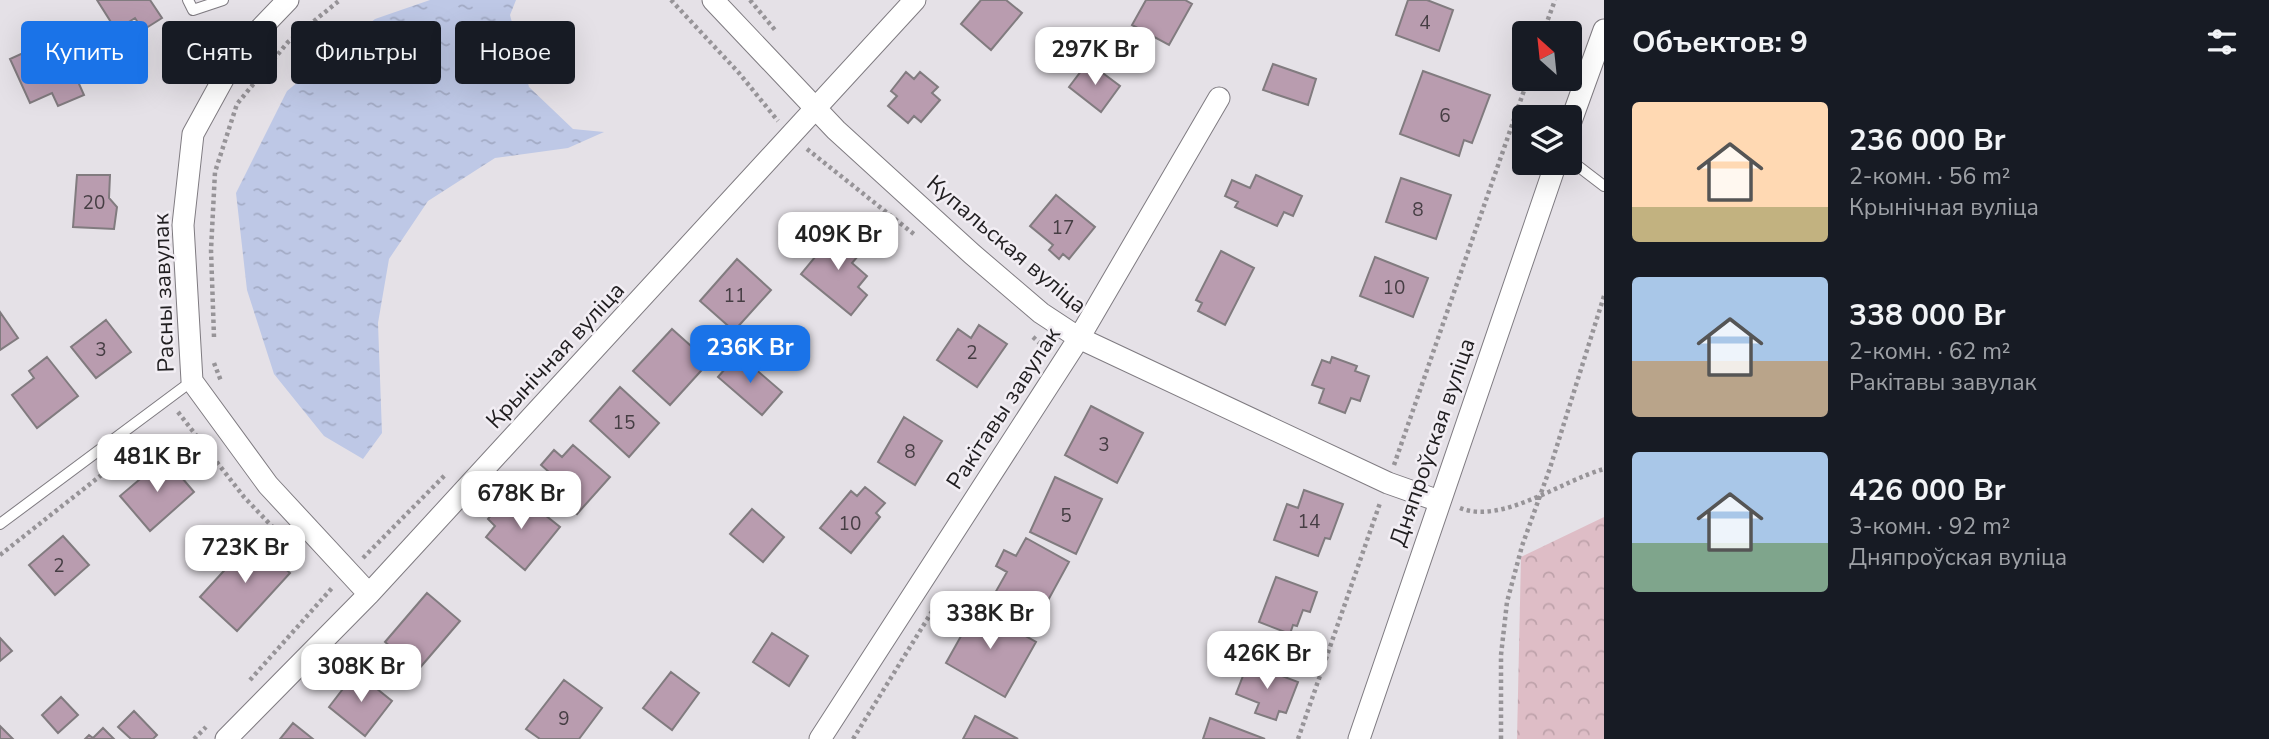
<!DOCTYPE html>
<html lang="ru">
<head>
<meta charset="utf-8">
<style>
	body { margin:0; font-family:"Nunito Sans",sans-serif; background:#20242c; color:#f1f3f6; height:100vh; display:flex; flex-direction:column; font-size:26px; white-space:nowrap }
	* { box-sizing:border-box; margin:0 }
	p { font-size:23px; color:#9ea1a6 }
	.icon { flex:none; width:38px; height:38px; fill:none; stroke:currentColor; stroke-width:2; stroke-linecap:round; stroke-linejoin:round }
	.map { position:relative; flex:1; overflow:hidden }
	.panel { display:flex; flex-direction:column; background:#171b24; width:665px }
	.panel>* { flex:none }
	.banner { position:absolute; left:21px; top:21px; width:665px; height:63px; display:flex; gap:14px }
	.needle { width:46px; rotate:333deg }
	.buttons { position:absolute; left:1512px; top:21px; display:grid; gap:14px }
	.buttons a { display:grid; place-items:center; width:70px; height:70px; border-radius:7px; background:#171b24; box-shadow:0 7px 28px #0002; font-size:35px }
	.price { position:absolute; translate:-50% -60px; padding:0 16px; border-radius:14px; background:#fff; color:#222; font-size:23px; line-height:46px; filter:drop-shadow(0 2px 4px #0008) }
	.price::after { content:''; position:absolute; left:50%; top:42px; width:21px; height:16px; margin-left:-10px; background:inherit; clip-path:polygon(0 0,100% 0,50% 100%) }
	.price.active { background:#1a73e8; color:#fff }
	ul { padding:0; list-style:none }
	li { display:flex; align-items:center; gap:21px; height:175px; padding:0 28px }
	li span { display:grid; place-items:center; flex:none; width:196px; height:140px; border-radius:7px; color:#555 }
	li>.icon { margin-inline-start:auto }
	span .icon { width:84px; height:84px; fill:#fffc; stroke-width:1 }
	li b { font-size:30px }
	h2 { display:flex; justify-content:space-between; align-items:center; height:84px; padding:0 28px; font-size:30px }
	.tag { padding:0 24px; border-radius:7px; background:#171b24; box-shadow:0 7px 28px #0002; font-size:24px; line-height:63px }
	.tag.active { background:#1a73e8; color:#fff }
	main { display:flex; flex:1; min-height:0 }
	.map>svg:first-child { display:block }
</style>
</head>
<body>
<main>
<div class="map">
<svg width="1604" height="739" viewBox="0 0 1604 739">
	<defs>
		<pattern id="forest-crowns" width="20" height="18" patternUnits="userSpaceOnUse" patternTransform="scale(1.75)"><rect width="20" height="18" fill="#debdc6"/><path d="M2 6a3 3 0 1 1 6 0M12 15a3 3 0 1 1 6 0" fill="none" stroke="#bea2aa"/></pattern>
		<pattern id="water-ripples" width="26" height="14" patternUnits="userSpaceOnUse" patternTransform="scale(1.75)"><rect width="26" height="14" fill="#bec8e6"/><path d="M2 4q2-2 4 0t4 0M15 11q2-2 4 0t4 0" fill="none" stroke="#a3abc5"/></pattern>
	</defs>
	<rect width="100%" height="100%" fill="#e5e1e7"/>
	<path fill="url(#forest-crowns)" d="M1604,517V739H1517L1521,557Z"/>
	<path fill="url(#water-ripples)" d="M430,0H516L510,15L529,87L573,129L604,132L568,148L495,158L428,201L389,259L378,323L382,433L363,459L324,436L274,374L247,290L236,193L287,91L375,19Z"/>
	<path fill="#b99caf" stroke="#817b7f" stroke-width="2" d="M97,0H150L162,18L143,30L135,18L116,30Z
		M981,0H1006L1022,13L991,50L961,24Z
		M1146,0H1185L1192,4L1169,45L1132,25Z
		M1408,0H1427L1453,10L1439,51L1396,35Z
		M58,37L84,95L58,106L52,93L30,103L10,59Z
		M1088,62L1120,86L1101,112L1069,87Z
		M1273,64L1316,79L1308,105L1263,90Z
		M1423,71L1490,95L1472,143L1464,140L1459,156L1400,134Z
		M906,72L914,79L920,72L938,87L932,93L940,100L921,122L914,116L908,123L888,106L897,96L891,91Z
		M77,175H110L109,198L117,207L114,229L73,227Z
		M1256,175L1302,196L1293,216L1284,212L1277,226L1235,207L1238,202L1225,196L1232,180L1250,188Z
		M1401,178L1451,195L1436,239L1386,222Z
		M1056,195L1095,227L1069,259L1063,254L1059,259L1049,250L1053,245L1030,226Z
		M839,228L864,249L852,263L867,276L858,287L867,295L851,315L801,274Z
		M1221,251L1254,268L1225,325L1198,311L1202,303L1196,300Z
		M1375,257L1428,278L1413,317L1360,296Z
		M737,259L771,290L734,331L700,301Z
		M0,312L18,338L0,350Z
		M106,320L131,352L96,378L71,347Z
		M979,325L1007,344L977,387L937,360L958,329L971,338Z
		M672,329L709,362L670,405L633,371Z
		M738,354L782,392L762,415L718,377Z
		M47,357L78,396L37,428L12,395L34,378L29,371Z
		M1332,357L1357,366L1355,371L1369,376L1360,401L1351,398L1345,413L1319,403L1324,389L1312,385L1322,360L1330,363Z
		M620,387L659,423L629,457L590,421Z
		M1091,406L1143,433L1117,483L1065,455Z
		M904,417L942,441L915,485L878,462Z
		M573,445L610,477L577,514L540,482L549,472L541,465L554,450L562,457Z
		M165,458L194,492L150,531L120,496Z
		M1055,477L1102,499L1076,554L1030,532Z
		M865,487L885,503L876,513L880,517L851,553L820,528L851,491L857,496Z
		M1304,490L1343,504L1330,539L1325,538L1318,556L1274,540L1287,504L1298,508Z
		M520,495L560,527L525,570L486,537L495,526L488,519L501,503L508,509Z
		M752,509L784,537L763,562L730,534Z
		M63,536L89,565L55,595L29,565Z
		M1026,538L1069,562L1039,617L995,593L1007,572L996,566L1004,550L1016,556Z
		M253,539L290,573L237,631L200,597Z
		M1276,577L1317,592L1310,612L1303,610L1297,626L1293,625L1290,634L1259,622Z
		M427,593L460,621L418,670L385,642Z
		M969,604L1036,642L1005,697L946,663L965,629L958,625Z
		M772,633L808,656L789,686L753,662Z
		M0,638L12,651L0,661Z
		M1248,663L1298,682L1286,713L1279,711L1276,720L1255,713L1259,703L1236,694Z
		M356,672L392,701L365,736L329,707Z
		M671,672L699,693L672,730L643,708Z
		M564,680L602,708L579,739H540L526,729Z
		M61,697L78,715L58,733L42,715Z
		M134,711L157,735L153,739H131L118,727Z
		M975,716L1018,739H963Z
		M1210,718L1265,739H1203Z
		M293,723L313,739H280Z
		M0,726L13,739H0Z
		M103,728L114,739H85L89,735L93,738Z"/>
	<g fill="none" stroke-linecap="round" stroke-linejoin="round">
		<g stroke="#7f7b81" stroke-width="12">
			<path id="lane" d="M188,0L193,10L223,0
				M1570,160L1604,186
				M0,524L192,381"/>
		</g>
		<g stroke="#7f7b81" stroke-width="23">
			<path id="street" d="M288,0L238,52L193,134L183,225L192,381L268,485L369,594
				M713,0L836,130L972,254L1041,313L1079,338L1388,483L1439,501
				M1570,124L1604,30
				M226,739L369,594L915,0
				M820,739L1079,338L1219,98
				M1359,739L1556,163"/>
		</g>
		<path stroke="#979498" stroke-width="4.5" stroke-dasharray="3.5 3.5" stroke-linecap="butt" d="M671,0L739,73L778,121
			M750,0L775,30
			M1543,33L1555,0
			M807,149L915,235
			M214,337L211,250L215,172L237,104L288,42L340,0
			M1033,337L1047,350
			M214,363L221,381
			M178,412L244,497L287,542
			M1394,465L1528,79
			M1460,508C1502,525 1563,480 1604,469
			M0,555L147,439
			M363,558L445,475
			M250,680L332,588
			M194,739L206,727
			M853,739L941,597
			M1298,739L1380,503
			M1501,739V655L1507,602L1522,546L1550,468L1604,296"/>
		<use href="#lane" stroke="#fff" stroke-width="10"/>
		<use href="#street" stroke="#fff" stroke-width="21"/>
	</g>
	<g text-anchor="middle" stroke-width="5" stroke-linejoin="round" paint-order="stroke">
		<g font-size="19" fill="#463e44">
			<text x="1425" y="29">4</text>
			<text x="1445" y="122">6</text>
			<text x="94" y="209">20</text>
			<text x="1418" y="216">8</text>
			<text x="1063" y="234">17</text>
			<text x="1394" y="294">10</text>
			<text x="735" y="302">11</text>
			<text x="101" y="356">3</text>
			<text x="972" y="359">2</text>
			<text x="624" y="429">15</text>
			<text x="1104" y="451">3</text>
			<text x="910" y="458">8</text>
			<text x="1066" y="522">5</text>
			<text x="1309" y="528">14</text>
			<text x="850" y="530">10</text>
			<text x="59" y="572">2</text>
			<text x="564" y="725">9</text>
		</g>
		<g font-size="23" fill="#201e20" stroke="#f2eef4">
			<text transform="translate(1007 244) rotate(40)" y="8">Купальская вуліца</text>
			<text transform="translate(163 293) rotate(-92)" y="8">Расны завулак</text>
			<text transform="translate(555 355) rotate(-47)" y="8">Крынічная вуліца</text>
			<text transform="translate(1003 408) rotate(-57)" y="8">Ракітавы завулак</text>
			<text transform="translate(1432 442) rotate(-71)" y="8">Дняпроўская вуліца</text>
		</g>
	</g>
</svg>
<div class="buttons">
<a><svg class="needle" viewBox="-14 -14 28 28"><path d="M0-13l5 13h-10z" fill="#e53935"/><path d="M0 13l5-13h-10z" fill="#9ea1a6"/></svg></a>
<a><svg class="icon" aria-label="layers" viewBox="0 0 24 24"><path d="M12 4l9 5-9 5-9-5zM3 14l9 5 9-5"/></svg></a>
</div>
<b class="price" style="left:1095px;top:87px">297K Br</b>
<b class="price" style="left:838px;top:272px">409K Br</b>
<b class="price active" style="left:750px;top:385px">236K Br</b>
<b class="price" style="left:157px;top:494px">481K Br</b>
<b class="price" style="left:521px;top:531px">678K Br</b>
<b class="price" style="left:245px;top:585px">723K Br</b>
<b class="price" style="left:990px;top:651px">338K Br</b>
<b class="price" style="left:1267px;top:691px">426K Br</b>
<b class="price" style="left:361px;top:704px">308K Br</b>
<div class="banner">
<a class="tag active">Купить</a>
<a class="tag">Снять</a>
<a class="tag">Фильтры</a>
<a class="tag">Новое</a>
</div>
</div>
<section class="panel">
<h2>Объектов: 9<svg class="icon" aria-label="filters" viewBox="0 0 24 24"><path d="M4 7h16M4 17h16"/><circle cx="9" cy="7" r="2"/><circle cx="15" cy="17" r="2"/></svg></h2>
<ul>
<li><span style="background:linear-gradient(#ffd9b3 75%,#c2b280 0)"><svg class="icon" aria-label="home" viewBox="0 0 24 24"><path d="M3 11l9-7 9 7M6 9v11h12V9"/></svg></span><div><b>236 000 Br</b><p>2-комн. · 56 m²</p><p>Крынічная вуліца</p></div></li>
<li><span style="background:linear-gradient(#a9c7e8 60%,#b9a48a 0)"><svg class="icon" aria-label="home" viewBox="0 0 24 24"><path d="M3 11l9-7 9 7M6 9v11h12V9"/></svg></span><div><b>338 000 Br</b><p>2-комн. · 62 m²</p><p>Ракітавы завулак</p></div></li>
<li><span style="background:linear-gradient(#a9c7e8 65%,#7fa58c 0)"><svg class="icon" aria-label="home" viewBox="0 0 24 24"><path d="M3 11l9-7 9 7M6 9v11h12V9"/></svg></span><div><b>426 000 Br</b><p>3-комн. · 92 m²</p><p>Дняпроўская вуліца</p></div></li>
</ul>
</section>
</main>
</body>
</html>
